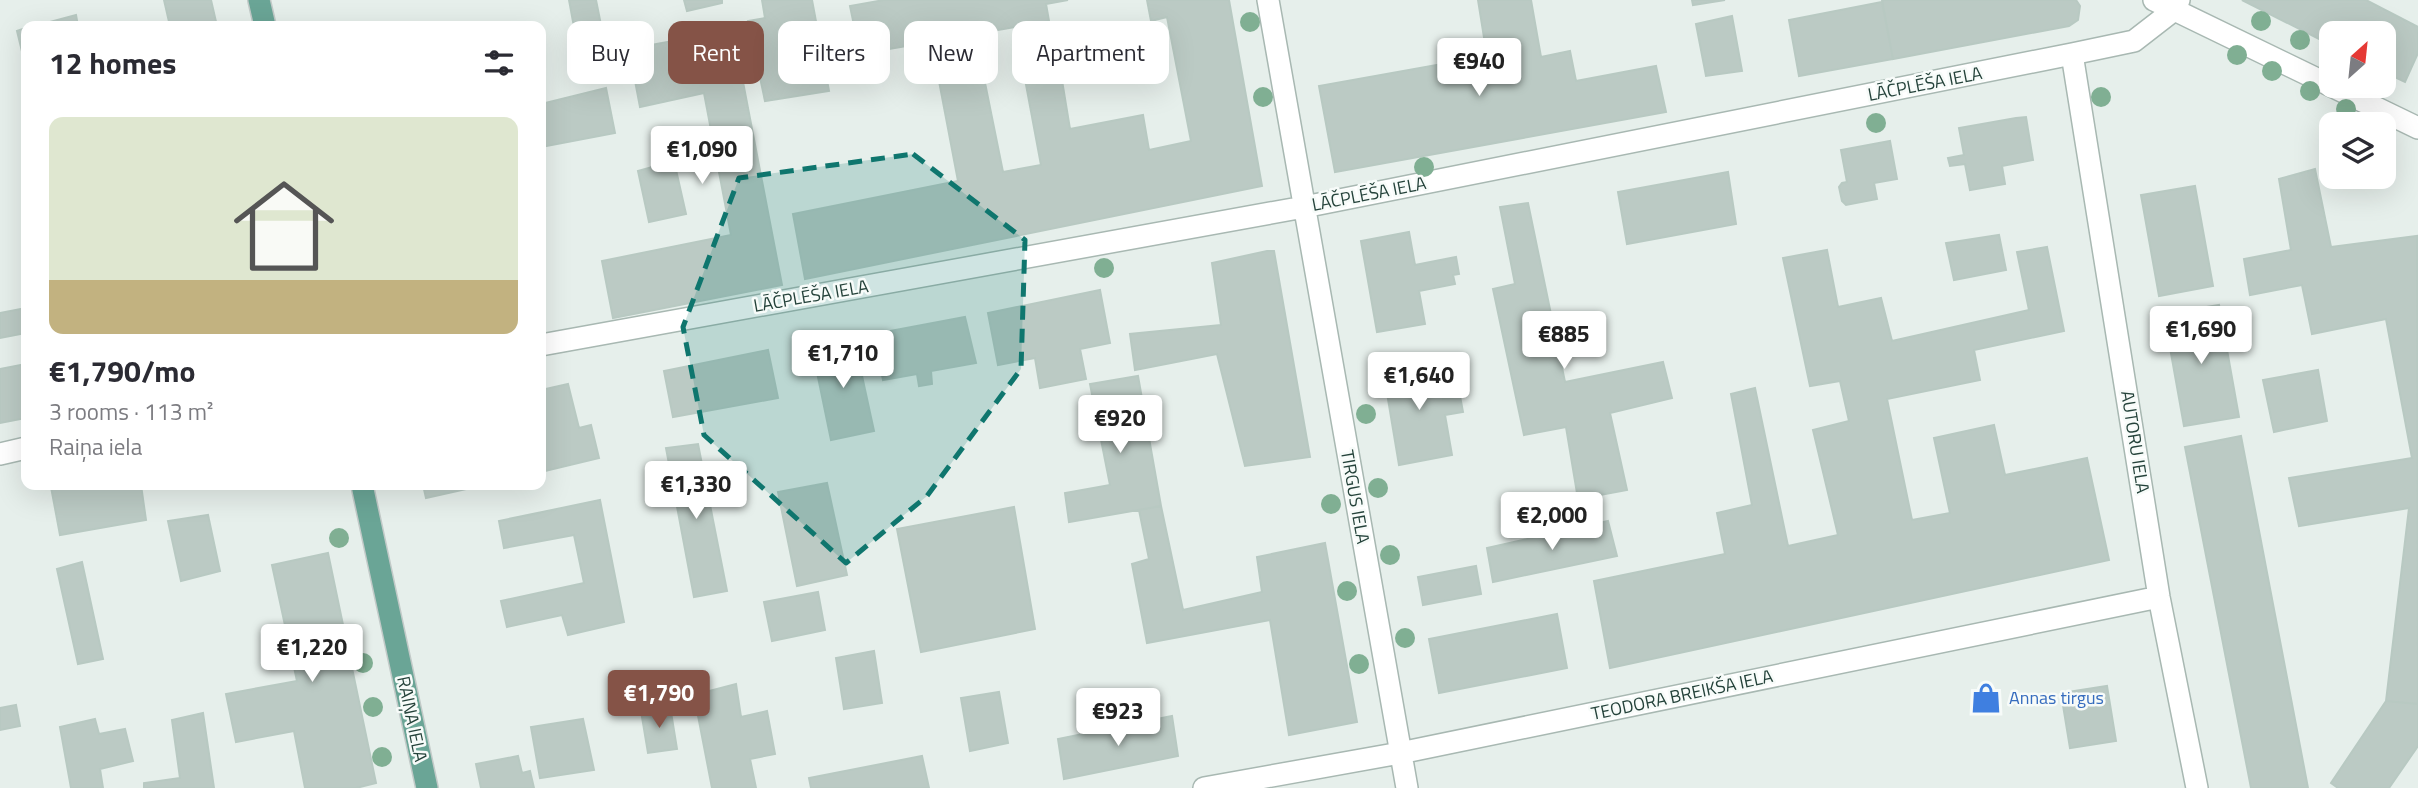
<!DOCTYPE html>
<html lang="en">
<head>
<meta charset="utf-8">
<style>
	body { margin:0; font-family:"Titillium Web",sans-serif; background:#f2f2f3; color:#2b2b33; height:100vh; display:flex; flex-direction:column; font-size:26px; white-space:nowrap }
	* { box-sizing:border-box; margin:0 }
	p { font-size:23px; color:#7c7c81 }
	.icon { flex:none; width:38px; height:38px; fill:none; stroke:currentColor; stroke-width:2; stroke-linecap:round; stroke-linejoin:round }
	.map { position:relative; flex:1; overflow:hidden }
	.sheet { position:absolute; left:21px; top:21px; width:525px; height:469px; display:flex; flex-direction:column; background:#fff; border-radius:14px; box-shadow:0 7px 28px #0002 }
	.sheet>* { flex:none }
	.top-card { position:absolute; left:567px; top:21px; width:665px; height:63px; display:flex; gap:14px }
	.needle { width:46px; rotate:27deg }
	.controls { position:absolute; left:2319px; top:21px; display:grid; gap:14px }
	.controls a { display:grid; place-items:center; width:77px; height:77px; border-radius:14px; background:#fff; box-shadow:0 7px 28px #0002; font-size:35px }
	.price { position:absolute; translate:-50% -60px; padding:0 16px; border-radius:7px; background:#fff; color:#222; font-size:23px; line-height:46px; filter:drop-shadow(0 2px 4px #0008) }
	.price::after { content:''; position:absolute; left:50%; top:42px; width:21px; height:16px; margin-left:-10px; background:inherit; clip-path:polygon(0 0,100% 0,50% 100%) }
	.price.on { background:#855347; color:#fff }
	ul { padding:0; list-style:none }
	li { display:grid; align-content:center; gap:14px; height:371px; padding:0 28px }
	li+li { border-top:2px solid #e1e1e2 }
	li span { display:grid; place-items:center; height:217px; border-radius:14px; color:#555 }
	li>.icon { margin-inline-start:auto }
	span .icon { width:126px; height:126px; fill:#fffc; stroke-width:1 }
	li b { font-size:30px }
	h2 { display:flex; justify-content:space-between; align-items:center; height:84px; padding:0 28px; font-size:30px }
	.tag { padding:0 24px; border-radius:14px; background:#fff; box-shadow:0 7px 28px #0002; font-size:24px; line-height:63px }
	.tag.on { background:#855347; color:#fff }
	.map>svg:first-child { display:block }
</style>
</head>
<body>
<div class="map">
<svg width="2418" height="788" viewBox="0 0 2418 788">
	<rect width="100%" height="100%" fill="#e6efeb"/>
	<path fill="#bbcac4" stroke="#b8c9c2" stroke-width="2" d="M164,0H211L217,26H170Z
		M569,0H596L609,65L582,70Z
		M684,0H722V3L687,11Z
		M762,0H812L829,91L765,101L748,21L765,18Z
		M884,0H1068L1046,4L1049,21L860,54L850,6Z
		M1147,0H1229L1262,186L805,279L793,214L958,181L939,81L983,73L1003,172L1041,165L1022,63L1058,56L1070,129L1143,115L1149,150L1191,141L1167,17L1151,21Z
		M1478,0H1531L1541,57L1570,51L1576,81L1656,66L1666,112L1335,172L1319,86L1487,56Z
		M1692,0H1725L1693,5Z
		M1882,0H2076L2080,6L2078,20L2069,26L1893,59Z
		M2242,0H2366L2418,27V53L2405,82L2384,72V33H2331V45Z
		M1882,2L1893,59L1799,76L1789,20Z
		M76,15L78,26H35Z
		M1732,16L1742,71L1706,76L1696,24Z
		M26,28V68L17,31Z
		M733,30L782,285L613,318L602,261L731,235L704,93L640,107L629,49Z
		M606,88L615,133L541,147V104Z
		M2016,118L2026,117L2033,160L2002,166L2005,184L1970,190L1965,164L1950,166L1948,158L1964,155L1959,128Z
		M1890,141L1897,179L1874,183L1877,199L1846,205L1842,201L1839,187L1842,183L1847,182L1841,150Z
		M674,161L686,214L649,222L638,171Z
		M2315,169L2331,247L2417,236L2418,704L2386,701L2409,508L2299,526L2289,478L2412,458L2386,319L2312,334L2302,285L2250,295L2244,259L2291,250L2279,179Z
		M1728,172L1736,224L1627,244L1618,192Z
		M2195,186L2213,286L2159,296L2141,195Z
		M1528,203L1565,382L1663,362L1672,398L1610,413L1627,490L1578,499L1566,427L1524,435L1493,289L1515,284L1500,207Z
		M1409,232L1415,265L1456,257L1459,274L1453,275L1455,284L1419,291L1425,324L1377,332L1361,241Z
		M1999,235L2006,270L1954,280L1946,243Z
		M2047,247L2064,331L1974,350L1980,380L1887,399L1912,520L1950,513L1934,438L1994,425L2005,475L2087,458L2109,560L1610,668L1594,581L1725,554L1717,513L1752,505L1731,394L1755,388L1788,546L1838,535L1813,430L1849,421L1840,381L1810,386L1783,258L1827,250L1838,307L1881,298L1892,341L2029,310L2017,252Z
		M1267,251H1274L1310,457L1245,466L1217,354L1135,370L1130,334L1221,325L1212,263Z
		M1100,290L1110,343L1080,349L1086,379L1040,388L1035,358L998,365L988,313Z
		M2219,305L2239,417L2184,426L2164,314Z
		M26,308V333L0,338V313Z
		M965,317L976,363L931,371L932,384L919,386L917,374L883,380L874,334Z
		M854,339L874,431L831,440L812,348Z
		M768,350L778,398L673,417L664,371Z
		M1436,359L1443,399L1460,396L1463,412L1445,415L1452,455L1399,465L1383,369Z
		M26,364V418L0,423V369Z
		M2318,370L2327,421L2274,432L2263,380Z
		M1138,376L1161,506L1069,522L1065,493L1110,485L1090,384Z
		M568,384L579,428L591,425L599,458L541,472V390Z
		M2241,436L2308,788H2251L2185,447Z
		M698,444L727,591L694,597L666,448Z
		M827,483L847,575L797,586L778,492Z
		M65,485H141L146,520L60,535L51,487Z
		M423,485H484L426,498Z
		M600,500L624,622L568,635L562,615L507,627L501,601L584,583L574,535L504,548L499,521Z
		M1161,506L1183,610L1262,592L1257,557L1325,543L1357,722L1289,735L1270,620L1147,643L1132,564L1149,559L1139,510Z
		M1014,507L1035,629L921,652L897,529Z
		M208,515L220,571L181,581L168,521Z
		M1608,521L1617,556L1493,582L1487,548Z
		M328,553L376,783L356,788H305L294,731L236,742L226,694L297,681L272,565Z
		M82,562L103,659L78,664L57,569Z
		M1476,566L1481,594L1423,605L1418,577Z
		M818,592L825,630L772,641L764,602Z
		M1557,614L1567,668L1439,693L1429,639Z
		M874,651L882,703L844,709L836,658Z
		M736,684L741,717L767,711L775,754L750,759L756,788H712L694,695Z
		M2107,686L2116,741L2070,748L2061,693Z
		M999,692L1008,743L970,751L961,698Z
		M2386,701L2418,704V746L2389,788H2338L2331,783Z
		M16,705L20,726L0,730V708Z
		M670,706L677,749L648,753L641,711Z
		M203,713L214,788H144V783L180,778L172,720Z
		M1172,716L1178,756L1064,779L1058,739Z
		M95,719L99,734L125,729L133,761L100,769L103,788H71L60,727Z
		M583,719L594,770L540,778L531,727Z
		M518,756L522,773L530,771L534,788H481L476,764Z
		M922,756L929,788H811L809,778Z"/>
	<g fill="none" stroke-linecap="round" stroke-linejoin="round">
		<g stroke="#a8b8b2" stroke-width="24">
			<path id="minor" d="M1268,0L1407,788
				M2154,0L2418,128
				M2072,54L2159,597L2197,788
				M541,345L1304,207L2072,54L2134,41L2174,10L2179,0
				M0,454L26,448
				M1204,788L1400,753L2159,597"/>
		</g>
		<g stroke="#c2cac8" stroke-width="24">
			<path id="major" d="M259,0L265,26
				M362,485L427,788"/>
		</g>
		<use href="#minor" stroke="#fff" stroke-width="21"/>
		<use href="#major" stroke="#6aa596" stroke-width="21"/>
	</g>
	<g fill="#80af93">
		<circle cx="2261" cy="21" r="10"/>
		<circle cx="1250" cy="22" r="10"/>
		<circle cx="2300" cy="40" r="10"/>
		<circle cx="2237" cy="55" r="10"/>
		<circle cx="2272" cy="71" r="10"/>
		<circle cx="2310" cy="91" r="10"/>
		<circle cx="1263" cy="97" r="10"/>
		<circle cx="2101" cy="97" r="10"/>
		<circle cx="2346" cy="109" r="10"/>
		<circle cx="1876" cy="123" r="10"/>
		<circle cx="1424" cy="167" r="10"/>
		<circle cx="1104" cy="268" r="10"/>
		<circle cx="1366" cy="414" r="10"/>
		<circle cx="1378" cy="488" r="10"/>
		<circle cx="1331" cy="504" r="10"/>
		<circle cx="339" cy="538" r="10"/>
		<circle cx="1390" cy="555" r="10"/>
		<circle cx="1347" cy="591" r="10"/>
		<circle cx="1405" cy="638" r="10"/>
		<circle cx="363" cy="663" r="10"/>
		<circle cx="1359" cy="664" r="10"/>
		<circle cx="373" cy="707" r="10"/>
		<circle cx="382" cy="757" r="10"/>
	</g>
	<path fill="#0f766e" fill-opacity="0.2" stroke="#0f766e" stroke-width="5" stroke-dasharray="14 9" stroke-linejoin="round" d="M913,154L1025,240L1021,369L927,496L846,563L704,435L683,327L739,178Z"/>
	<defs>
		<g id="shop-bare" transform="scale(2.415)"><path d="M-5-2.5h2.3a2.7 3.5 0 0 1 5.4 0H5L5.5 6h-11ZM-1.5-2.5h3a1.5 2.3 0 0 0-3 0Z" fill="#3f7fe0" stroke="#f7fbf9" stroke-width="2.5" paint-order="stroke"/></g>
	</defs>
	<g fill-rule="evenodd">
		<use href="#shop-bare" x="1986" y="698"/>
	</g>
	<g text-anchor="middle" stroke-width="5" stroke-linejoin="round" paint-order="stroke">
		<g font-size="18" fill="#24423a" stroke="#f7fbf9">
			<text transform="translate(1925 84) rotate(-11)" y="6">LĀČPLĒŠA IELA</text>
			<text transform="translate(1369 194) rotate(-11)" y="6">LĀČPLĒŠA IELA</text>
			<text transform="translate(811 296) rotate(-10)" y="6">LĀČPLĒŠA IELA</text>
			<text transform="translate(2135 442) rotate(81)" y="6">AUTORU IELA</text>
			<text transform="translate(1355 497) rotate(80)" y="6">TIRGUS IELA</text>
			<text transform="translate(1682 695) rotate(-12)" y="6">TEODORA BREIKŠA IELA</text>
			<text transform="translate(412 719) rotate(78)" y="6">RAIŅA IELA</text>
		</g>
		<g font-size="18" fill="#366cbe" stroke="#f7fbf9" text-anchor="start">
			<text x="2009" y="704">Annas tirgus</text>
		</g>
	</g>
</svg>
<div class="controls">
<a><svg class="needle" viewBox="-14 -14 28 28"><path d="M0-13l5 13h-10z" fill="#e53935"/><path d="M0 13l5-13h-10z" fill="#7c7c81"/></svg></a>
<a><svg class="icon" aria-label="layers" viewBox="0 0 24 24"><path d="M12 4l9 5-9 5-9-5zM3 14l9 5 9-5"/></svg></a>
</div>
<b class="price" style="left:1479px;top:98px">€940</b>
<b class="price" style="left:702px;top:186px">€1,090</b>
<b class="price" style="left:2201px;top:366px">€1,690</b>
<b class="price" style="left:1564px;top:371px">€885</b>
<b class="price" style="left:843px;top:390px">€1,710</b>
<b class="price" style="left:1419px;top:412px">€1,640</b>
<b class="price" style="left:1120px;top:455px">€920</b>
<b class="price" style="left:696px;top:521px">€1,330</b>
<b class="price" style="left:1552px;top:552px">€2,000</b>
<b class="price" style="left:312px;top:684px">€1,220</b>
<b class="price on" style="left:659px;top:730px">€1,790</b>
<b class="price" style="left:1118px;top:748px">€923</b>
<div class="top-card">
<a class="tag">Buy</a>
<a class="tag on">Rent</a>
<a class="tag">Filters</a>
<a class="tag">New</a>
<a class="tag">Apartment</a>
</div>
<section class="sheet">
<h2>12 homes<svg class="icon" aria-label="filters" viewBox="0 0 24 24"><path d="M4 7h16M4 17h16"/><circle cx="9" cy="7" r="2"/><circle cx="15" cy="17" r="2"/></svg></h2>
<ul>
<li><span style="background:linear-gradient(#dfe7d0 75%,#c2b280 0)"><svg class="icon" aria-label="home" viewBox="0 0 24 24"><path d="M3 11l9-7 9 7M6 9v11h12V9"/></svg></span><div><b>€1,790/mo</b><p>3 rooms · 113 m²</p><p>Raiņa iela</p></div></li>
</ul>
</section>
</div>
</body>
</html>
